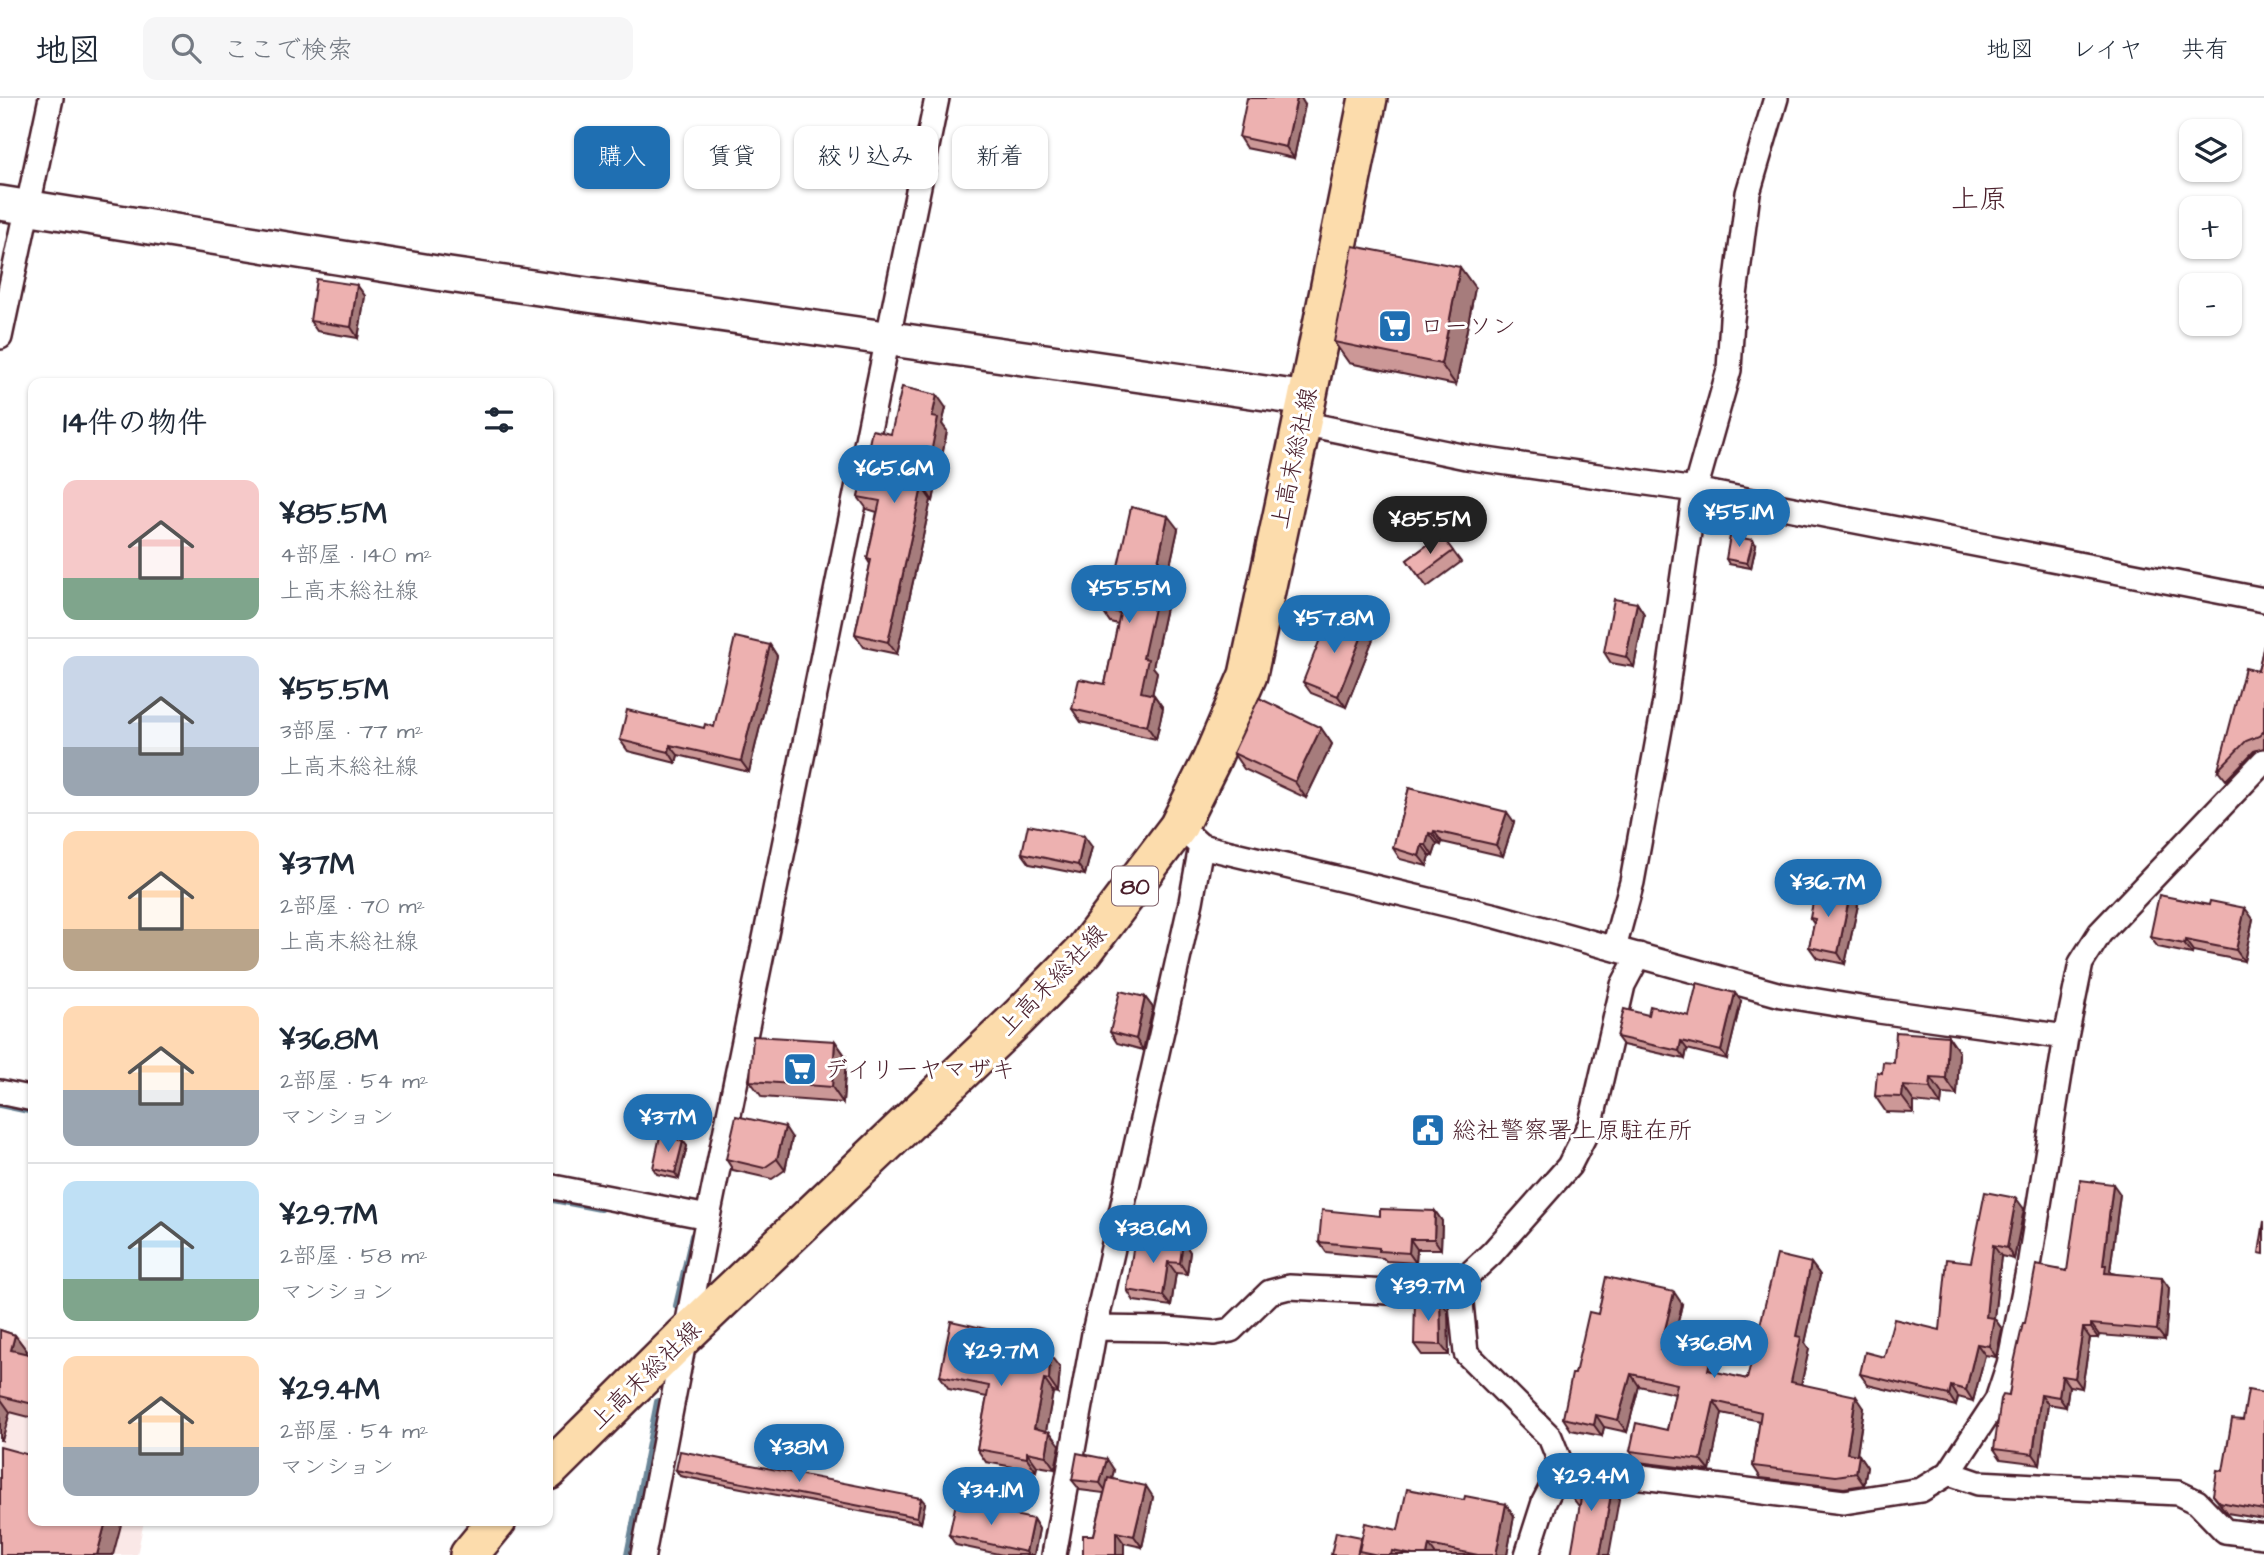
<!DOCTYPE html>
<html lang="ja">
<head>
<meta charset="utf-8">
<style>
	body { margin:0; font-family:"Architects Daughter","Klee One",sans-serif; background:#f6f6f7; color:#1f2937; height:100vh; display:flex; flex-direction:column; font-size:26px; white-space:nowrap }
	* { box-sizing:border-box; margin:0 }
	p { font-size:23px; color:#747a83 }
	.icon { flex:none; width:38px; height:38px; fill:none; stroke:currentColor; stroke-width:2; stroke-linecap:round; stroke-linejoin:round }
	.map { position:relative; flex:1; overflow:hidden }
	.sheet { position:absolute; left:28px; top:280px; width:525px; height:1148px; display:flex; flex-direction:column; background:#fff; border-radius:14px; box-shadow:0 2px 5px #0004 }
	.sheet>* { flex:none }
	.hud { position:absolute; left:574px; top:28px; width:665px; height:63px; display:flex; gap:14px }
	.buttons { position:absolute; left:2179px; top:21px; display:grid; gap:14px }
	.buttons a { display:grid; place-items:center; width:63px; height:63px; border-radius:14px; background:#fff; box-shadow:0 2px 5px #0004; font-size:35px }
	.price { position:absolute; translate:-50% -60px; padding:0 16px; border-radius:24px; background:#1f6fb2; color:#fff; font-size:23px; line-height:46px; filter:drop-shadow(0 2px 4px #0008) }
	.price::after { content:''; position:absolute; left:50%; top:42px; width:21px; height:16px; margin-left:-10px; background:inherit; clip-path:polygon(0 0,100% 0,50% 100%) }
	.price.active { background:#222; color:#fff }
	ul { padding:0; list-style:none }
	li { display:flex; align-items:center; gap:21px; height:175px; padding:0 35px }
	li+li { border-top:2px solid #e0e1e3 }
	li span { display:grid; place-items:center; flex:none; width:196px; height:140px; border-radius:14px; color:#555 }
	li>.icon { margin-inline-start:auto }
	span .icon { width:84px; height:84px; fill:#fffc; stroke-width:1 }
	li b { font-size:30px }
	h2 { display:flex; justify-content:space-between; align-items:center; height:84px; padding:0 35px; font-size:30px }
	.tag { padding:0 24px; border-radius:14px; background:#fff; box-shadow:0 2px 5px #0004; font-size:24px; line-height:63px }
	.tag.active { background:#1f6fb2; color:#fff }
	header { display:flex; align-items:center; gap:42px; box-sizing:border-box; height:98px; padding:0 35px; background:#fff; border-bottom:2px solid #e0e1e3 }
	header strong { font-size:33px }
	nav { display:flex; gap:38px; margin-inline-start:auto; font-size:24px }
	.search { width:490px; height:63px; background:#f6f6f7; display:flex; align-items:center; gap:18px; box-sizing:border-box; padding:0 24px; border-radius:14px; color:#747a83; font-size:26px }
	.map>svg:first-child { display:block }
</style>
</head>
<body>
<header>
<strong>地図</strong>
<div class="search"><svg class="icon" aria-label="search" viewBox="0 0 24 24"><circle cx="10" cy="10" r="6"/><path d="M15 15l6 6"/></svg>ここで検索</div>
<nav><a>地図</a><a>レイヤ</a><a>共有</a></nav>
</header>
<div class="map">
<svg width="2264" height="1457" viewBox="0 0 2264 1457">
	<rect width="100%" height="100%" fill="#fff"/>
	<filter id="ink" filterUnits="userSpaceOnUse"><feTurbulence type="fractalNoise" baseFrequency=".0143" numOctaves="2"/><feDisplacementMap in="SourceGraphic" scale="14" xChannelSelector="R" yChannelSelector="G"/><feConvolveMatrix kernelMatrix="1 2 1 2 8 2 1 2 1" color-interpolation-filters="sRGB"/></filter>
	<g filter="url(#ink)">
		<path fill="#fae8e7" d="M0,1233L33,1242V1423H144L137,1457H0Z"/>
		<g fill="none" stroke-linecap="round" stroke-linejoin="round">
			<path stroke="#6b8698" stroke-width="8" d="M0,1006L33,1013
				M548,1100L600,1110
				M677,1208L693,1138
				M628,1457L658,1304"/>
			<g stroke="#4a1f2b" stroke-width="28">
				<path id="street" d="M0,239L51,0
					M1302,325L1466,359L1695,392L2264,502
					M1201,748L1496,818L1781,897L1879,913L2066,939
					M1614,850L1632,784L1665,603L1695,392L1729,272L1732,221L1748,95L1776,0
					M0,994L33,1001
					M548,1088L708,1119
					M1459,1186L1466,1255L1550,1339L1562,1369
					M1095,1230L1167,1231L1214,1235L1231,1232L1270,1194L1289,1189L1429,1196L1459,1186L1492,1155L1569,1068L1591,1025L1623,887L1639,857
					M1949,1375L1978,1385L2178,1395L2197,1404L2225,1433L2264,1438
					M643,1457L708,1119L937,0
					M1054,1457L1095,1230L1191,804L1201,748L1192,740
					M1527,1457L1544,1404L1562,1369L1844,1404L1921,1392L1949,1375L1997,1302L2009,1266L2029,1168L2066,939L2081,865L2100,835L2264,663"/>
			</g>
			<g stroke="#4a1f2b" stroke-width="38">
				<path id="secondary" d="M0,105L449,177L1307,301"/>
			</g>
			<g stroke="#4a1f2b" stroke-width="42">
				<path id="primary" d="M548,1373L684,1238L1019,919L1084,853L1178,729L1211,663L1248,577L1307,301L1368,0
					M469,1457L497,1423"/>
			</g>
			<use href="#street" stroke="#fff" stroke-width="23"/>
			<use href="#secondary" stroke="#fff" stroke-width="33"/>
			<use href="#primary" stroke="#fcdcac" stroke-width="37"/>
		</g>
		<path fill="#cc9897" stroke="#4a1f2b" stroke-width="2" d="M1305,7L1294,60L1246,50L1239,39Z
			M357,187L365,198L358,240L317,233L310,223Z
			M1475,190L1456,287L1349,265L1334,244Z
			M946,310L942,326L947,333L933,403L931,402L897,556L864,549L855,536L870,466L867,461L877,414L867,411L858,399L891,336Z
			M1178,431L1163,499L1167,505L1153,569L1157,574L1152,597H1154L1163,610L1156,641L1081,624L1072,611L1105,586L1118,526L1110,524L1101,511L1115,482Z
			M1441,437L1461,464L1427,489L1407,462Z
			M1756,447L1751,470L1729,466L1726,461Z
			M1637,505L1644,516L1634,569L1611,565L1604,554Z
			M1373,541L1346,609L1311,595L1303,584Z
			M770,547L777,558L749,674L678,657L676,665L628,653L620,642L714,629Z
			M2264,547V650L2254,653L2226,682L2218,672L2258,573Z
			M1321,630L1332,646L1306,700L1244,671L1233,655Z
			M1409,690L1514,724L1503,758L1442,744L1441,747L1437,746L1433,758H1430L1427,768L1400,761L1393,750Z
			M1092,749L1085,777L1030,766L1022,755Z
			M1858,807L1845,866L1817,860L1809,849L1814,826L1810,820Z
			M2209,807L2253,821L2244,863L2193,853L2192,856L2158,849L2150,839Z
			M1145,899L1153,910L1143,952L1117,945L1110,934Z
			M1741,903L1727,961L1687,951L1685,961L1623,947L1617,939L1648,917L1689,918Z
			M1948,938L1959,954L1957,997L1942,996L1941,1007L1914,1004V1015L1886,1014L1875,998L1882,975L1894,965Z
			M835,943L846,959L843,1005L762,999L750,983Z
			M792,1040L785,1072L772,1081L733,1072L726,1061Z
			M683,1043L687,1048L679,1081L657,1076L653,1070Z
			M2120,1096L2110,1173L2112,1175L2169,1190L2165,1242L2099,1237L2098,1240H2090L2082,1290L2069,1288L2066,1309L2048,1306L2040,1366L2001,1361L1994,1351L2009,1298L2025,1225L2067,1173Z
			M2024,1111L2014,1161L2001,1158L1994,1220L2002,1231L1996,1259L1985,1257L1973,1303L1958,1299L1956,1308L1868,1287L1860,1276L1884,1259L1940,1232L1971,1164Z
			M1435,1113L1442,1123L1441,1151H1417L1416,1165L1386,1163L1383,1160L1326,1154L1319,1144L1380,1118Z
			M1183,1143L1190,1154L1187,1176L1176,1175L1171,1208L1134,1203L1127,1192Z
			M1811,1165L1820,1177L1805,1245L1809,1251L1801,1287L1864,1310L1857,1357H1859L1867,1369L1864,1387L1844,1390L1761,1380L1753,1368L1760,1323L1722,1315L1710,1373L1638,1364L1630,1353L1667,1332L1675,1296L1639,1288L1627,1334L1604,1329L1602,1338L1571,1332L1563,1320L1575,1276L1598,1216L1682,1206L1671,1254L1718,1275L1747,1281Z
			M1448,1213L1449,1257H1422L1414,1246Z
			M0,1232L15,1237L27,1253L26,1256L33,1257V1320L10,1314L2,1342H0Z
			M1018,1249L1017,1254L1060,1270L1058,1295L1053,1294L1046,1333L1060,1347L1055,1371L1037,1368L1036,1373L986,1364L977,1351L987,1299L949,1291L940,1278Z
			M2264,1295V1421L2227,1415L2213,1397L2223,1373Z
			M676,1372L925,1405L921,1425L680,1378Z
			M1114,1372L1112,1381L1153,1399L1142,1449L1124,1445V1457H1083L1094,1437L1104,1395L1080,1392L1072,1382Z
			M1614,1380L1621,1390L1579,1408L1571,1398Z
			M1464,1402L1506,1406L1514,1418L1507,1457H1331L1362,1440L1398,1432Z
			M1033,1421L1039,1431L1034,1457H1003L956,1447L949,1437Z"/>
		<path fill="#a67c7b" stroke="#4a1f2b" stroke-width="2" d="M1297,0H1301L1305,7L1294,60L1286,49Z
			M1460,169L1475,190L1456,287L1441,266Z
			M357,187L365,198L358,240L351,229Z
			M937,297L946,310L942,326L947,333L933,403L924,390L932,319Z
			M922,389L931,402L897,556L888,544Z
			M1168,418L1178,431L1163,499L1167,505L1153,569L1157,574L1150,607L1141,594L1143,560L1152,491Z
			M1753,442L1756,447L1751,470L1747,465Z
			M1637,505L1644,516L1634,569L1626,559Z
			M1365,530L1373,541L1346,609L1338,598Z
			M770,547L777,558L749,674L741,663Z
			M1154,597L1163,610L1156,641L1147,628Z
			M1321,630L1332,646L1306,700L1295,684Z
			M670,647L678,657L676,665L669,654Z
			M1507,714L1514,724L1503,758L1496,747Z
			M1434,733L1442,744L1441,747L1433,736Z
			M1429,735L1437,746L1433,758L1426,747Z
			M1084,738L1092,749L1085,777L1078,767Z
			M1422,747L1430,758L1427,768L1419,758Z
			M1850,796L1858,807L1845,866L1838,855Z
			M2245,810L2253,821L2244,863L2236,852Z
			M2185,842L2193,853L2192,856L2184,846Z
			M1735,895L1741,903L1727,961L1721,953Z
			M1145,899L1153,910L1143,952L1136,941Z
			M1948,938L1959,954L1957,997L1946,981Z
			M835,943L846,959L843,1005L832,989Z
			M1681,943L1687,951L1685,961L1679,953Z
			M1931,980L1942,996L1941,1007L1930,990Z
			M1903,988L1914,1004V1015L1902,999Z
			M785,1029L792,1040L785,1072L777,1061Z
			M683,1043L687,1048L679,1081L675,1075Z
			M2113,1086L2120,1096L2110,1173L2113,1177L2105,1175L2103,1167Z
			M2016,1100L2024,1111L2014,1161L2007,1150Z
			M1435,1113L1442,1123L1441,1151L1434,1141Z
			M1410,1141L1417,1151L1416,1165L1409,1155Z
			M1183,1143L1190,1154L1187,1176L1180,1165Z
			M1993,1147L2001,1158L1994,1220L2002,1231L1996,1259L1989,1248L1986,1219Z
			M1168,1164L1176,1175L1171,1208L1163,1198Z
			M1811,1165L1820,1177L1805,1245L1809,1251L1799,1296L1791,1284L1796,1238Z
			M2162,1180L2169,1190L2165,1242L2157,1232Z
			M1674,1194L1682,1206L1669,1264L1660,1252Z
			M1440,1202L1448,1213L1449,1257L1441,1247Z
			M2091,1226L2099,1237L2098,1240L2091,1230Z
			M2083,1230L2090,1240L2082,1290L2075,1280Z
			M1009,1236L1018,1249L1015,1266L1005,1253Z
			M15,1237L27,1253L23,1268L11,1252Z
			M1977,1246L1985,1257L1973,1303L1966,1292Z
			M1050,1257L1060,1270L1058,1295L1049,1282Z
			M1710,1263L1718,1275L1708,1272Z
			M1631,1276L1639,1288L1627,1334L1618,1322Z
			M2062,1278L2069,1288L2066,1309L2059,1299Z
			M1044,1281L1053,1294L1044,1344L1034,1330Z
			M1951,1288L1958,1299L1956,1308L1949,1297Z
			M2041,1296L2048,1306L2040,1366L2033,1356Z
			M1856,1298L1864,1310L1855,1367L1847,1355Z
			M0,1300L10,1314L2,1342L0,1339Z
			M1714,1303L1722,1315L1710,1373L1701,1362Z
			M1596,1317L1604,1329L1602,1338L1594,1327Z
			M1050,1334L1060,1347L1055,1371L1046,1358Z
			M1027,1354L1037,1368L1036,1373L1027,1360Z
			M1859,1357L1867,1369L1864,1387L1856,1375Z
			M1107,1361L1114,1372L1108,1396L1100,1385Z
			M1614,1380L1621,1390L1609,1457H1600Z
			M1146,1388L1153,1399L1142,1449L1134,1438Z
			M921,1400L925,1405L921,1425L917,1419Z
			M1506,1406L1514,1418L1507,1457H1496Z
			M1033,1421L1039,1431L1034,1457H1028L1026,1454Z
			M106,1423H122L113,1457H97Z
			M1116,1434L1124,1445V1457H1116Z
			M1429,1447L1436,1457H1427Z"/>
		<path fill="#edb1b0" stroke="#4a1f2b" stroke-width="2" d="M1247,0H1297L1286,49L1239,39Z
			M1353,148L1460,169L1441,266L1334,244Z
			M316,181L357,187L351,229L310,223Z
			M902,289L937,297L932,319L938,320L924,390L922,389L888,544L855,536L871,462L867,461L880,403L858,399L872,332L891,336Z
			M1131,409L1168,418L1152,491L1158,492L1143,560L1148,561L1141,594L1154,597L1147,628L1072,611L1079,581L1105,586L1120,515L1101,511L1108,481L1115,482Z
			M1441,437L1453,453L1419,478L1407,462Z
			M1730,438L1753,442L1747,465L1726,461Z
			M1614,501L1637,505L1626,559L1604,554Z
			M1330,516L1365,530L1338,598L1303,584Z
			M735,539L770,547L741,663L670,647L669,654L620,642L627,612L704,630L705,626L714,629Z
			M2264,547V633L2259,638L2246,643L2218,672L2245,570L2258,573Z
			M1259,600L1321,630L1295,684L1233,655Z
			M1409,690L1507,714L1496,747L1434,733L1433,736L1429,735L1426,747H1422L1419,758L1393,750Z
			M1028,727L1084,738L1078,767L1022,755Z
			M1816,789L1850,796L1838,855L1809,849L1815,821L1810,820Z
			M2159,797L2209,807L2210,803L2245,810L2236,852L2185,842L2184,846L2150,839Z
			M1697,885L1735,895L1721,953L1681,943L1679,953L1617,939L1624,911L1648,917L1650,908L1689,918Z
			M1120,893L1145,899L1136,941L1110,934Z
			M1896,934L1948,938L1946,981L1931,980L1930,990L1903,988L1902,999L1875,998L1877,974L1882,975L1883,964L1894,965Z
			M753,938L835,943L832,989L750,983Z
			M736,1018L785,1029L777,1061L764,1070L726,1061Z
			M660,1038L683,1043L675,1075L653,1070Z
			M2080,1082L2113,1086L2103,1167H2106L2105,1175L2162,1180L2157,1232L2091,1226V1230H2083L2075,1280L2062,1278L2059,1299L2041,1296L2033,1356L1994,1351L2001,1301L2003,1297L2009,1298L2014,1265L2023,1225H2025L2036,1167L2067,1173Z
			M1985,1094L2016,1100L2007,1150L1993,1147L1986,1219L1994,1220L1989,1248L1977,1246L1966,1292L1951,1288L1949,1297L1860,1276L1865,1254L1884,1259L1894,1221L1940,1232L1947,1161L1971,1164Z
			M1380,1111L1435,1113L1434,1141H1410L1409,1155L1379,1153V1150L1319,1144L1322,1112L1380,1118Z
			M2264,1123V1156L2259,1155Z
			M1154,1138L1183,1143L1180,1165L1168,1164L1163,1198L1127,1192L1134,1145L1153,1148Z
			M1777,1157L1811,1165L1796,1238L1801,1239L1791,1284L1856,1298L1847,1355L1859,1357L1856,1375L1836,1378L1753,1368L1761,1314L1714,1303L1701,1362L1630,1353L1636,1325L1667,1332L1677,1286L1631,1276L1618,1322L1596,1317L1594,1327L1563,1320L1572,1276H1575L1589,1214L1598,1216L1606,1179L1674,1194L1660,1252L1710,1263L1708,1272L1747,1281Z
			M1415,1202H1440L1441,1247L1414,1246Z
			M951,1223L1009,1236L1005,1253L1050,1257L1049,1282L1044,1281L1034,1330L1050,1334L1046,1358L1027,1354V1360L977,1351L989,1288L940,1278Z
			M0,1232L15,1237L11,1252L33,1257V1306L0,1298Z
			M2248,1292L2264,1295V1412L2219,1404L2213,1397L2217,1372L2223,1373L2232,1321L2243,1322Z
			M0,1349L33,1358V1423H106L97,1457H0Z
			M680,1353L921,1400L917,1419L676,1372Z
			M1077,1355L1107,1361L1100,1385L1072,1382Z
			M1576,1375L1614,1380L1600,1457H1571L1581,1400L1571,1398Z
			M1108,1380L1146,1388L1134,1438L1116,1434V1457H1083V1437H1094Z
			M1407,1391L1464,1402L1465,1398L1506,1406L1496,1457H1478L1429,1447L1427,1457H1413L1392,1453L1391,1457H1378L1359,1453L1365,1425L1398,1432Z
			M956,1405L1033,1421L1026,1454L949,1437Z
			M1336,1434L1361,1439L1357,1457H1331Z"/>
	</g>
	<defs>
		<g id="supermarket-square" transform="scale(1.75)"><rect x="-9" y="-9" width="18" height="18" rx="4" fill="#1f6fb2" stroke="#fff"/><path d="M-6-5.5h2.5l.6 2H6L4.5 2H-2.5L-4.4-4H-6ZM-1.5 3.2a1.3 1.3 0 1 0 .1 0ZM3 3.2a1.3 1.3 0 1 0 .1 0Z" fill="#fff"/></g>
		<g id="civic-square" transform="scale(1.75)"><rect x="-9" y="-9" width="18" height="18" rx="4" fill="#1f6fb2" stroke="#fff"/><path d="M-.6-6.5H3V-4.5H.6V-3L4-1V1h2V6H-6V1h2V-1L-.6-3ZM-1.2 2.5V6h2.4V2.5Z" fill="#fff"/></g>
	</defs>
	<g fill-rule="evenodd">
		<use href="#supermarket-square" x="1395" y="228"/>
		<use href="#supermarket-square" x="800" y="971"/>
		<use href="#civic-square" x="1428" y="1032"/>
	</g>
	<g text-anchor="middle" stroke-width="6" stroke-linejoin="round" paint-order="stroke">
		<rect fill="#fff" stroke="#80626b" stroke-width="2" x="1112" y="768.5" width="46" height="39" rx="5"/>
		<g font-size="23" font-weight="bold" fill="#4a1f2b">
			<text x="1135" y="796">80</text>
		</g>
		<g font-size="24" fill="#4a1f2b" stroke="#fff" text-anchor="start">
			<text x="1420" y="236">ローソン</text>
			<text x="824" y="979">デイリーヤマザキ</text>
			<text x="1452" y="1040">総社警察署上原駐在所</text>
		</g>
		<g font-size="24" fill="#4a1f2b" stroke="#fff">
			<text transform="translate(1294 360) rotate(-78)" y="8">上高末総社線</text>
			<text transform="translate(1052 882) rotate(-46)" y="8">上高末総社線</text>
			<text transform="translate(645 1277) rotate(-44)" y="8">上高末総社線</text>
		</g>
		<g font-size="28" fill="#4a1f2b" stroke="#fff">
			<text x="1979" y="110">上原</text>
		</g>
	</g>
</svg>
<div class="buttons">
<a><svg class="icon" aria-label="layers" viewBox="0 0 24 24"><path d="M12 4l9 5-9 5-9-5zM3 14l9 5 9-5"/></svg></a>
<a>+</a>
<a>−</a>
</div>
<b class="price" style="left:894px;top:407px">¥65.6M</b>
<b class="price" style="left:1739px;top:451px">¥55.1M</b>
<b class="price active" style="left:1430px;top:458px">¥85.5M</b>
<b class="price" style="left:1129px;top:527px">¥55.5M</b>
<b class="price" style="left:1334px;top:557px">¥57.8M</b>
<b class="price" style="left:1828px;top:821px">¥36.7M</b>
<b class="price" style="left:668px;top:1056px">¥37M</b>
<b class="price" style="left:1153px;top:1167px">¥38.6M</b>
<b class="price" style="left:1428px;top:1225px">¥39.7M</b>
<b class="price" style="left:1714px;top:1282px">¥36.8M</b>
<b class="price" style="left:1001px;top:1290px">¥29.7M</b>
<b class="price" style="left:799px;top:1386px">¥38M</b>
<b class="price" style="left:1591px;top:1415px">¥29.4M</b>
<b class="price" style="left:991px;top:1429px">¥34.1M</b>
<div class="hud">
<a class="tag active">購入</a>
<a class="tag">賃貸</a>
<a class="tag">絞り込み</a>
<a class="tag">新着</a>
</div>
<section class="sheet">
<h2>14件の物件<svg class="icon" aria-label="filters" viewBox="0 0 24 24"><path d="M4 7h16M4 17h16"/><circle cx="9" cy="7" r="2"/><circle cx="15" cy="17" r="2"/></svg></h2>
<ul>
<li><span style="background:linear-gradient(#f6c9c9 70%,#7fa58c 0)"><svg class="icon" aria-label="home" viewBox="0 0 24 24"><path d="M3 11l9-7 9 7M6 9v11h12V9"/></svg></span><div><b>¥85.5M</b><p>4部屋 · 140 m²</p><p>上高末総社線</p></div></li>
<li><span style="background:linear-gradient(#c9d6e8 65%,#9aa5b1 0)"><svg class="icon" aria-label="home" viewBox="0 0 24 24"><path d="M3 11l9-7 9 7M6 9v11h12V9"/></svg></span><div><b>¥55.5M</b><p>3部屋 · 77 m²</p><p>上高末総社線</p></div></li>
<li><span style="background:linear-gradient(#ffd9b3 70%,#b9a48a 0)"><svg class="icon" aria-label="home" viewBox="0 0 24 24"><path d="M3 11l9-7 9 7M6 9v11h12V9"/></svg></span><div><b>¥37M</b><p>2部屋 · 70 m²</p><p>上高末総社線</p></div></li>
<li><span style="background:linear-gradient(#ffd9b3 60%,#9aa5b1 0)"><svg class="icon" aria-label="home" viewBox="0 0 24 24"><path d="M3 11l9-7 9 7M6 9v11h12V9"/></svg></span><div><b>¥36.8M</b><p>2部屋 · 54 m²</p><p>マンション</p></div></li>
<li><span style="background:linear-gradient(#bfe0f5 70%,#7fa58c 0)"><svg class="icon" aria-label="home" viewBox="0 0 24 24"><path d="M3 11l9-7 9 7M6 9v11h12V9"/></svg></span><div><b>¥29.7M</b><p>2部屋 · 58 m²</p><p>マンション</p></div></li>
<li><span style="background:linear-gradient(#ffd9b3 65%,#9aa5b1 0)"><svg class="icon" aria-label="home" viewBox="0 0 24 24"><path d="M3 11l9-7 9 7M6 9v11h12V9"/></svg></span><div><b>¥29.4M</b><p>2部屋 · 54 m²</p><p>マンション</p></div></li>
</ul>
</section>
</div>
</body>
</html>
